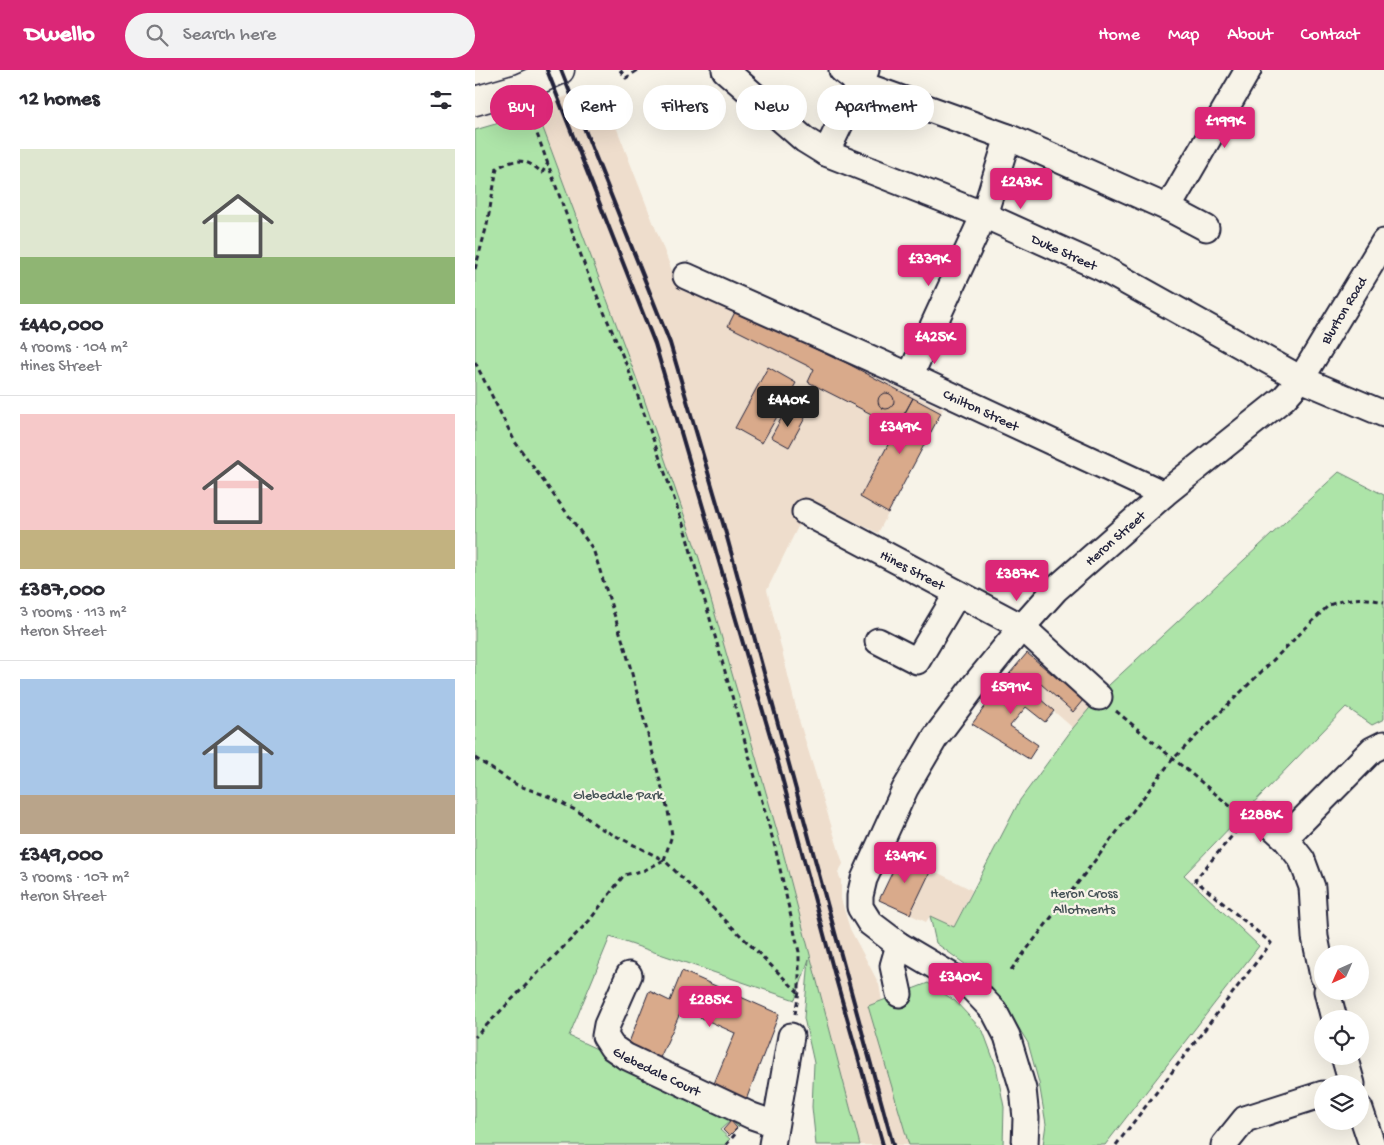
<!DOCTYPE html>
<html lang="en">
<head>
<meta charset="utf-8">
<style>
	body { margin:0; font-family:"Gochi Hand",sans-serif; background:#f2f2f3; color:#2b2b33; height:100vh; display:flex; flex-direction:column; font-size:19px; white-space:nowrap }
	* { box-sizing:border-box; margin:0 }
	p { font-size:16px; color:#7c7c81 }
	.icon { flex:none; width:28px; height:28px; fill:none; stroke:currentColor; stroke-width:2; stroke-linecap:round; stroke-linejoin:round }
	.map { position:relative; flex:1; overflow:hidden }
	.panel { display:flex; flex-direction:column; background:#fff; width:475px }
	.panel>* { flex:none }
	.guide { position:absolute; left:15px; top:15px; width:475px; height:45px; display:flex; gap:10px }
	.needle { width:32px; rotate:225deg }
	.tools { position:absolute; left:839px; top:875px; display:grid; gap:10px }
	.tools a { display:grid; place-items:center; width:55px; height:55px; border-radius:50%; background:#fff; box-shadow:0 5px 20px #0002; font-size:25px }
	.price { position:absolute; translate:-50% -42px; padding:0 11px; border-radius:5px; background:#db2777; color:#fff; font-size:16px; line-height:32px; filter:drop-shadow(0 1px 2px #0008) }
	.price::after { content:''; position:absolute; left:50%; top:30px; width:15px; height:11px; margin-left:-8px; background:inherit; clip-path:polygon(0 0,100% 0,50% 100%) }
	.price.selected { background:#222; color:#fff }
	ul { padding:0; list-style:none }
	li { display:grid; align-content:center; gap:10px; height:265px; padding:0 20px }
	li+li { border-top:1px solid #e1e1e2 }
	li span { display:grid; place-items:center; height:155px; border-radius:0px; color:#555 }
	li>.icon { margin-inline-start:auto }
	span .icon { width:90px; height:90px; fill:#fffc; stroke-width:1 }
	li b { font-size:21px }
	h2 { display:flex; justify-content:space-between; align-items:center; height:60px; padding:0 20px; font-size:21px }
	.tag { padding:0 18px; border-radius:22px; background:#fff; box-shadow:0 5px 20px #0002; font-size:18px; line-height:45px }
	.tag.selected { background:#db2777; color:#fff }
	header { display:flex; align-items:center; gap:30px; box-sizing:border-box; height:70px; padding:0 25px; background:#db2777; color:#fff }
	header strong { font-size:24px }
	nav { display:flex; gap:28px; margin-inline-start:auto; font-size:18px }
	.search { width:350px; height:45px; background:#f2f2f3; display:flex; align-items:center; gap:12px; box-sizing:border-box; padding:0 18px; border-radius:28px; color:#7c7c81; font-size:19px }
	main { display:flex; flex:1; min-height:0 }
	.map>svg:first-child { display:block }
</style>
</head>
<body>
<header>
<strong>Dwello</strong>
<div class="search"><svg class="icon" aria-label="search" viewBox="0 0 24 24"><circle cx="10" cy="10" r="6"/><path d="M15 15l6 6"/></svg>Search here</div>
<nav><a>Home</a><a>Map</a><a>About</a><a>Contact</a></nav>
</header>
<main>
<section class="panel">
<h2>12 homes<svg class="icon" aria-label="filters" viewBox="0 0 24 24"><path d="M4 7h16M4 17h16"/><circle cx="9" cy="7" r="2"/><circle cx="15" cy="17" r="2"/></svg></h2>
<ul>
<li><span style="background:linear-gradient(#dfe7d0 70%,#8fb573 0)"><svg class="icon" aria-label="home" viewBox="0 0 24 24"><path d="M3 11l9-7 9 7M6 9v11h12V9"/></svg></span><div><b>£440,000</b><p>4 rooms · 104 m²</p><p>Hines Street</p></div></li>
<li><span style="background:linear-gradient(#f6c9c9 75%,#c2b280 0)"><svg class="icon" aria-label="home" viewBox="0 0 24 24"><path d="M3 11l9-7 9 7M6 9v11h12V9"/></svg></span><div><b>£387,000</b><p>3 rooms · 113 m²</p><p>Heron Street</p></div></li>
<li><span style="background:linear-gradient(#a9c7e8 75%,#b9a48a 0)"><svg class="icon" aria-label="home" viewBox="0 0 24 24"><path d="M3 11l9-7 9 7M6 9v11h12V9"/></svg></span><div><b>£349,000</b><p>3 rooms · 107 m²</p><p>Heron Street</p></div></li>
</ul>
</section>
<div class="map">
<svg width="909" height="1075" viewBox="0 0 909 1075">
	<rect width="100%" height="100%" fill="#f7f3e8"/>
	<filter id="ink" filterUnits="userSpaceOnUse"><feTurbulence type="fractalNoise" baseFrequency=".02" numOctaves="2"/><feDisplacementMap in="SourceGraphic" scale="10" xChannelSelector="R" yChannelSelector="G"/><feConvolveMatrix kernelMatrix="1 2 1 2 8 2 1 2 1" color-interpolation-filters="sRGB"/></filter>
	<g filter="url(#ink)">
		<path fill="#edc" d="M105,21L128,23L201,211L468,339L403,463L336,430L292,520L324,650L368,794L363,803L366,810V829L375,859L404,914L407,931L453,913L480,931L508,961L521,996L529,1037L528,1075H385L308,782L224,488L168,326L62,42L72,34Z
			M552,583L615,638L598,658L535,603Z
			M426,784L497,820L479,857L455,846L451,852L404,830Z"/>
		<path fill="#ade4a8" stroke="#688372" d="M62,42L168,326L224,488L308,782L385,1075H341L337,1037L339,993L329,948L334,889L320,930L135,867L94,966L270,1048L263,1057L256,1050L245,1060L255,1069L249,1075H0V60Z
			M864,402L909,425V649L897,655L871,637L709,805L784,876L630,1075H568L571,1054L564,1013L553,973L530,936L498,900L461,873L455,846L479,857L545,730L598,658L634,615Z
			M453,913L480,931L508,961L521,996L529,1037L528,1075H434L393,936Z"/>
		<path fill="#d9aa8b" stroke="#22223b" d="M261,240L361,289L362,288L438,328L422,357L333,312L339,299L253,256Z
			M293,297L321,313L287,373L260,358Z
			M403 331a8 8 0 1 1 16 0a8 8 0 1 1-16 0Z
			M438,328L466,343L413,443L385,427Z
			M312,338L330,348L314,377L296,367Z
			M552,583L608,630L598,642L566,614L559,623L535,603Z
			M535,603L579,641L570,652L551,637L535,656L563,675L554,689L497,654Z
			M426,784L457,798L435,844L404,830Z
			M207,901L304,944L271,1030L238,1016L260,963L207,939L184,990L153,975L174,921L195,931Z
			M256,1051L262,1058L254,1066L248,1060Z"/>
		<g fill="none" stroke-linecap="round" stroke-linejoin="round">
			<g stroke="#22223b" stroke-width="29">
				<g id="minor">
					<path id="s1" d="M250,0L330,70L351,83L509,145L627,198L826,309L909,344"/>
					<path d="M367,0L385,14L533,67L693,138L731,158"/>
					<path d="M351,83L391,0"/>
					<path d="M693,138L773,0"/>
					<path id="s2" d="M211,206L435,306L689,424"/>
					<path d="M435,306L509,145L533,67"/>
					<path id="s3" d="M330,442L547,557L624,627"/>
					<path d="M403,571L442,591L482,524"/>
					<path d="M788,748L810,768"/>
					<path id="s4" d="M154,905L132,955L130,966L137,977L150,986L277,1046L300,1054"/>
					<path d="M848,906L840,867L837,817L827,790L810,768L897,680L909,674"/>
					<path d="M852,921L859,949"/>
					<path d="M424,924L418,896L424,875"/>
					<path d="M869,986L877,1014"/>
					<path d="M885,1039L897,1075"/>
					<path d="M297,1075L316,966"/>
					<path id="s5" d="M550,1075L551,1048L548,1019L532,966L519,941L497,918L424,875L395,853L385,837V826L389,809L430,719L460,668L499,616L547,557L581,519L689,424L809,328L826,309L909,172"/>
					<path d="M749,1075L770,1049L848,1024"/>
				</g>
			</g>
			<g stroke="#22223b" stroke-width="31">
				<path id="major" d="M0,31L45,18L85,0"/>
			</g>
			<path stroke="#22223b" stroke-width="3" stroke-dasharray="5 4" stroke-linecap="butt" d="M145,0L151,8L163,0
				M53,39L112,202L154,301L208,454L300,777L324,882V922L320,944
				M0,199L12,155L22,98C40,88 52,88 67,103L73,93
				M0,292L40,372L118,479L151,581L193,741L197,765L189,790L323,922
				M641,641L767,746
				M0,688L42,715L75,727L104,742L125,758L189,790L170,800L149,805L114,851L0,967
				M536,900L697,690L854,535C876,527 887,527 909,532
				M251,1075L262,1062
				M641,1075L796,873L720,810L767,754"/>
			<use href="#minor" stroke="#f7f3e8" stroke-width="25"/>
			<use href="#major" stroke="#f7f3e8" stroke-width="28"/>
			<path stroke="#22223b" stroke-width="4" d="M72,0L180,274L302,689L359,902L408,1075
				M86,0L195,273L250,460L418,1075"/>
		</g>
	</g>
	<g text-anchor="middle" stroke-width="4.5" stroke-linejoin="round" paint-order="stroke">
		<g font-size="14" fill="#22223b" stroke="#f7f3e8">
			<text dy="5" stroke="none"><textPath href="#s1" startOffset="389">Duke Street</textPath></text>
			<text dy="5" stroke="none"><textPath href="#s5" startOffset="1094">Blurton Road</textPath></text>
			<text dy="5" stroke="none"><textPath href="#s2" startOffset="324">Chilton Street</textPath></text>
			<text dy="5" stroke="none"><textPath href="#s5" startOffset="768">Heron Street</textPath></text>
			<text dy="5" stroke="none"><textPath href="#s3" startOffset="122">Hines Street</textPath></text>
			<text dy="5" stroke="none"><textPath href="#s4" startOffset="130">Glebedale Court</textPath></text>
		</g>
		<g font-size="14" fill="#455256" stroke="#f7f3e8">
			<text x="143" y="729">Glebedale Park</text>
			<text x="609" y="827">Heron Cross<tspan x="609" dy="16">Allotments</tspan></text>
		</g>
	</g>
</svg>
<div class="tools">
<a><svg class="needle" viewBox="-14 -14 28 28"><path d="M0-13l5 13h-10z" fill="#e53935"/><path d="M0 13l5-13h-10z" fill="#7c7c81"/></svg></a>
<a><svg class="icon" aria-label="locate" viewBox="0 0 24 24"><circle cx="12" cy="12" r="6"/><path d="M12 2v4M12 18v4M2 12h4M18 12h4"/></svg></a>
<a><svg class="icon" aria-label="layers" viewBox="0 0 24 24"><path d="M12 4l9 5-9 5-9-5zM3 14l9 5 9-5"/></svg></a>
</div>
<b class="price" style="left:750px;top:79px">£199K</b>
<b class="price" style="left:546px;top:140px">£243K</b>
<b class="price" style="left:454px;top:217px">£339K</b>
<b class="price" style="left:460px;top:295px">£425K</b>
<b class="price selected" style="left:313px;top:358px">£440K</b>
<b class="price" style="left:425px;top:385px">£349K</b>
<b class="price" style="left:542px;top:532px">£387K</b>
<b class="price" style="left:536px;top:645px">£591K</b>
<b class="price" style="left:786px;top:773px">£288K</b>
<b class="price" style="left:430px;top:814px">£349K</b>
<b class="price" style="left:485px;top:935px">£340K</b>
<b class="price" style="left:235px;top:958px">£285K</b>
<div class="guide">
<a class="tag selected">Buy</a>
<a class="tag">Rent</a>
<a class="tag">Filters</a>
<a class="tag">New</a>
<a class="tag">Apartment</a>
</div>
</div>
</main>
</body>
</html>
